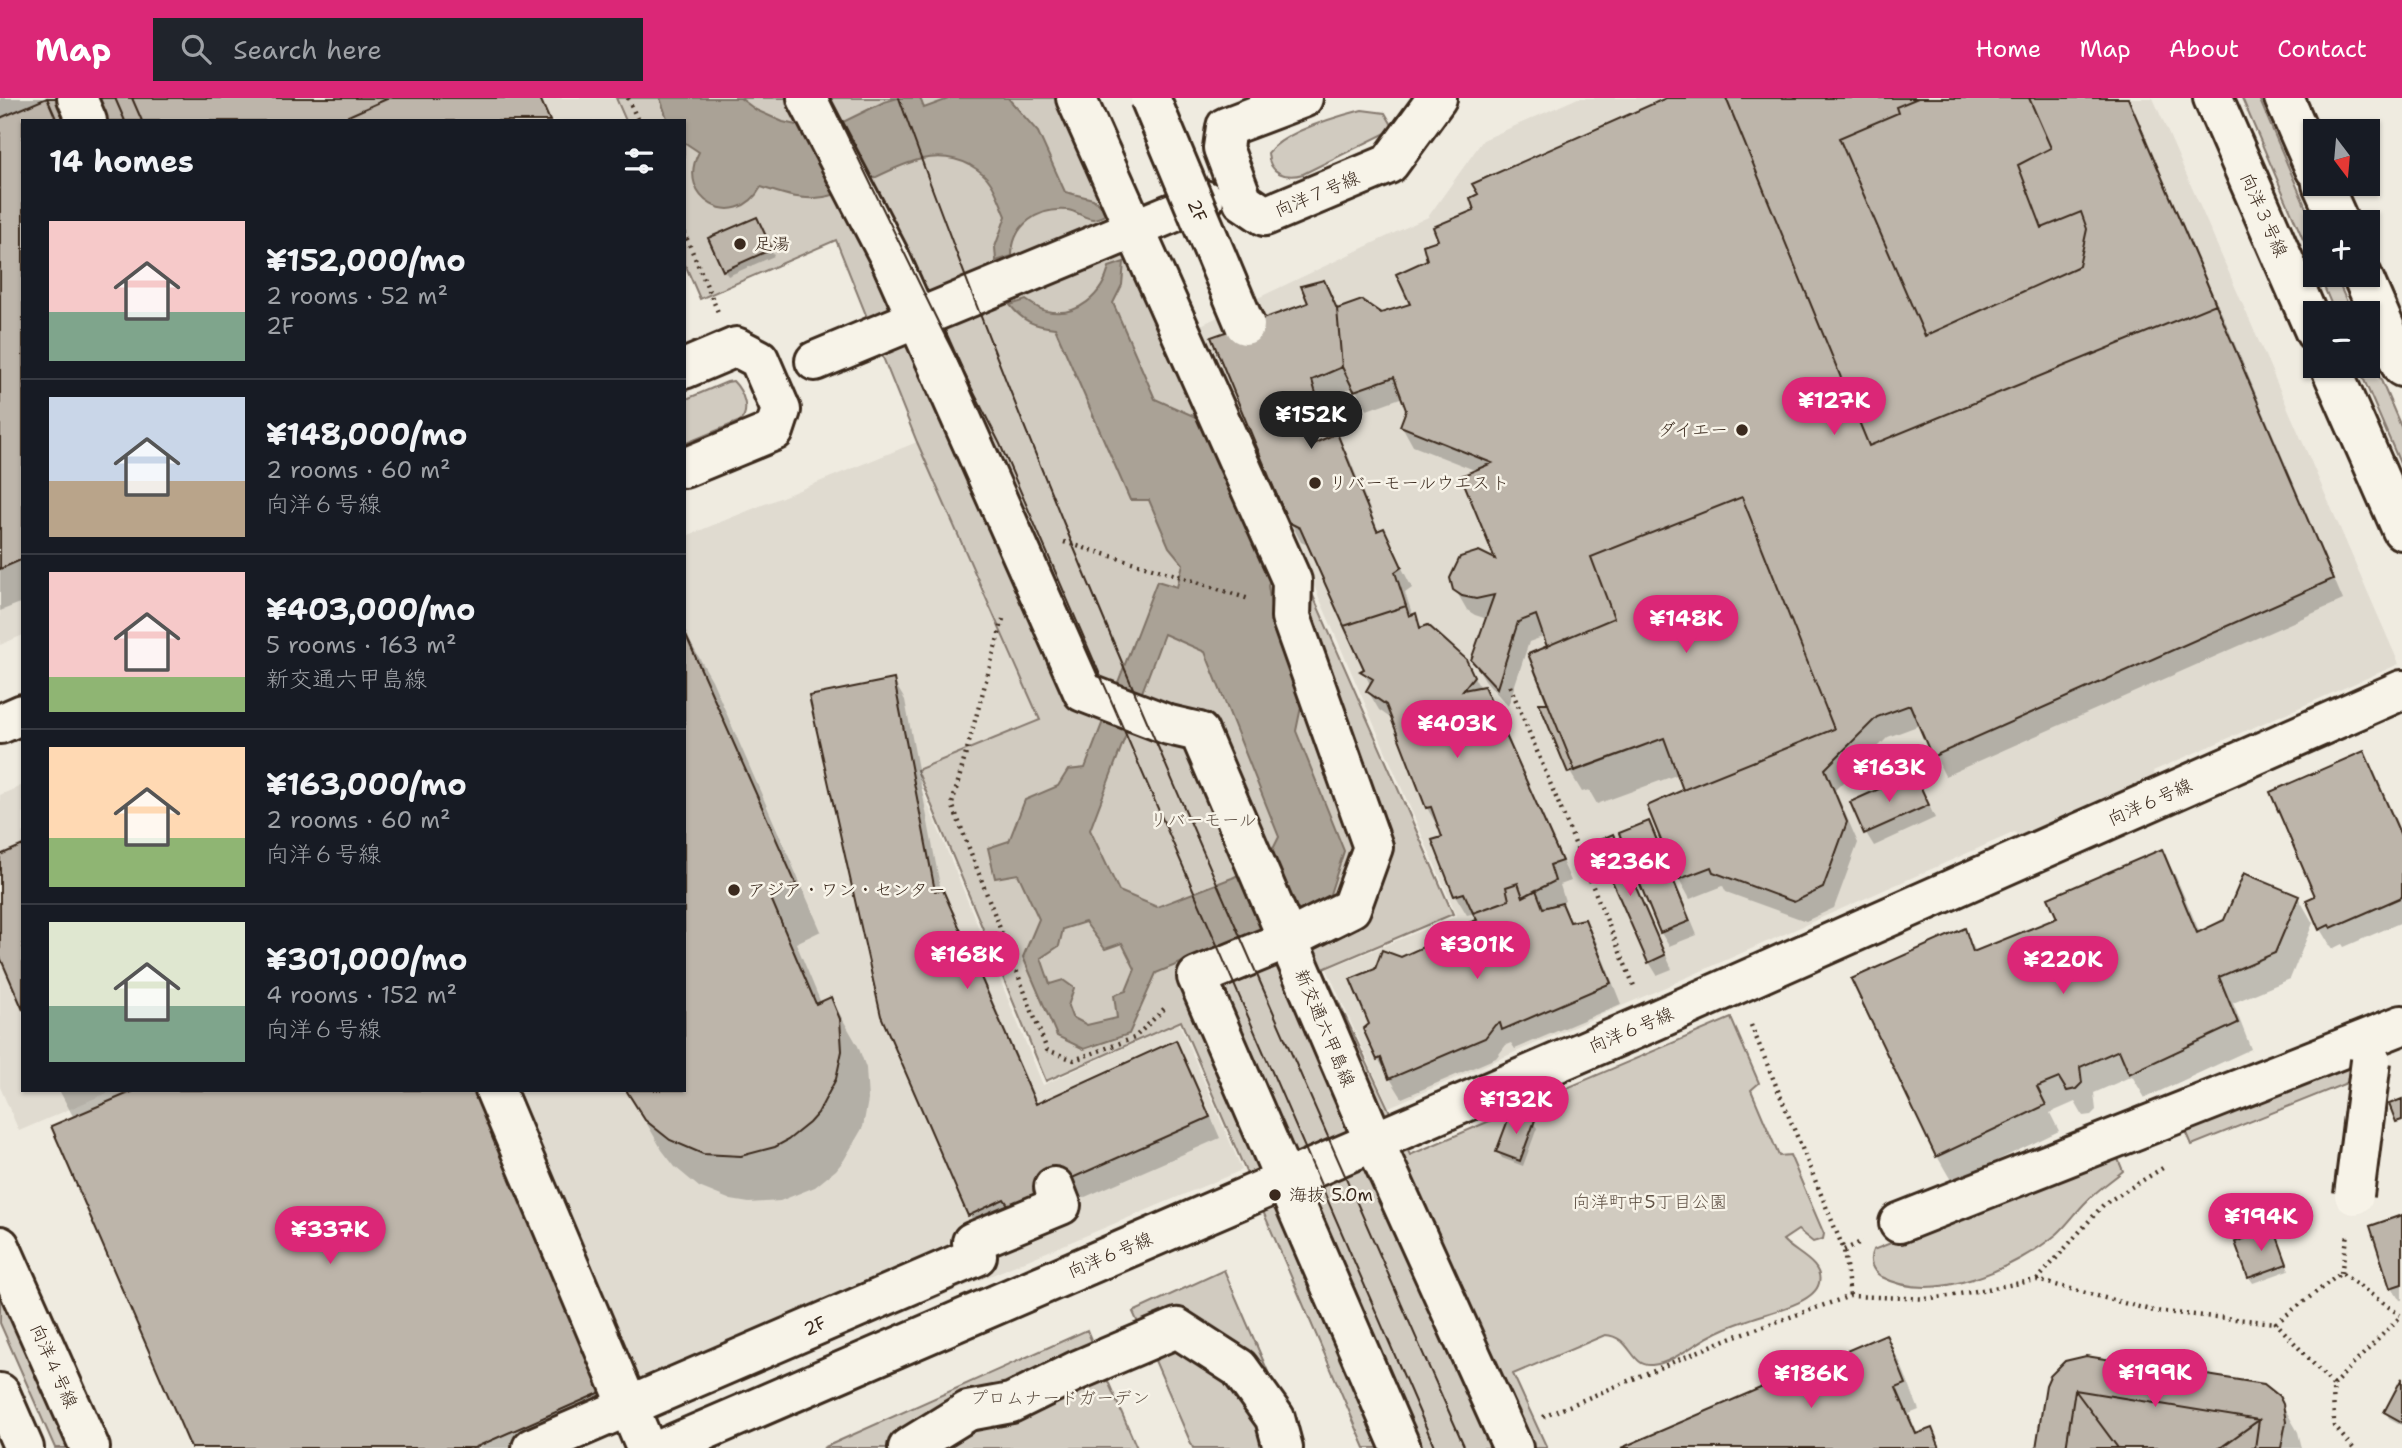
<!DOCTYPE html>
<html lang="en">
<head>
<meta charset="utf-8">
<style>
	body { margin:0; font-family:"Shantell Sans","Klee One",sans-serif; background:#20242c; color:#f1f3f6; height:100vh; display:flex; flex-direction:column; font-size:26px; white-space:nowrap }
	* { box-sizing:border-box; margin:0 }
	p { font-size:23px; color:#9ea1a6 }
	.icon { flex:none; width:38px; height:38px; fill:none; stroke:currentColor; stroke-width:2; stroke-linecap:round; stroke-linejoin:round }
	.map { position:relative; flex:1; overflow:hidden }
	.panel { position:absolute; left:21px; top:21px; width:665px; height:973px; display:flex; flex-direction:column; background:#171b24; border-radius:0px; box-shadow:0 2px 5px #0004 }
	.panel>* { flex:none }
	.needle { width:46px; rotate:164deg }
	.fabs { position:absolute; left:2303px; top:21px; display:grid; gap:14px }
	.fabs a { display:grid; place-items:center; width:77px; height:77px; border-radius:0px; background:#171b24; box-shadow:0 2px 5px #0004; font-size:35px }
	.price { position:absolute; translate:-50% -60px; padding:0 16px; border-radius:24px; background:#db2777; color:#fff; font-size:23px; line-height:46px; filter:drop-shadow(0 2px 4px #0008) }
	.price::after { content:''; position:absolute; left:50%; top:42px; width:21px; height:16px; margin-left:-10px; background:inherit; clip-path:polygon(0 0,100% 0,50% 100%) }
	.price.on { background:#222; color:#fff }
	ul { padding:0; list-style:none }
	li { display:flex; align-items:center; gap:21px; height:175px; padding:0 28px }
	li+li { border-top:2px solid #363941 }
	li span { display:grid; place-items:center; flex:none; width:196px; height:140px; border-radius:0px; color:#555 }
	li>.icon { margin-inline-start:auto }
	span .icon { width:84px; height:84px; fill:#fffc; stroke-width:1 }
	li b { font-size:30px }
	h2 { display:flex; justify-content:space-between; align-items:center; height:84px; padding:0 28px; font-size:30px }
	header { display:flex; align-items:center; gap:42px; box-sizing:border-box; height:98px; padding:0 35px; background:#db2777; color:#fff }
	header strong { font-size:33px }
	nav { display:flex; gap:38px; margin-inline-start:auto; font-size:24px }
	.search { width:490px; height:63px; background:#20242c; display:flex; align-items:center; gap:18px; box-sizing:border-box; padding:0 24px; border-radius:0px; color:#9ea1a6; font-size:26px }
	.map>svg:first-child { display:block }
</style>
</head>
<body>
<header>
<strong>Map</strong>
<div class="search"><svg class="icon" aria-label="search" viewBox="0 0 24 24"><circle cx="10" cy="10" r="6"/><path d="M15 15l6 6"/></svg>Search here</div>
<nav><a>Home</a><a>Map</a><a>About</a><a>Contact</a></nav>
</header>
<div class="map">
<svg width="2402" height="1350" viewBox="0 0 2402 1350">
	<rect width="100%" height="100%" fill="#efebe0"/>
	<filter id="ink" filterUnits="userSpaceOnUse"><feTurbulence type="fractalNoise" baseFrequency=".0143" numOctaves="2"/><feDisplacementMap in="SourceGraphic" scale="14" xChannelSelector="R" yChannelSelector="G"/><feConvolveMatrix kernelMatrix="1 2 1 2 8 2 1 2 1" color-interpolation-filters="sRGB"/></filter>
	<g filter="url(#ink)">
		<path fill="#e0dbd0" d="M0,0H615L624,23H23V537L0,547Z
			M1578,0H2153L2399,566L2153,673L2161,692L2024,753L2015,734L1654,894L1389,1009L1327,871L1457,818L1201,227L1428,119L1483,42Z
			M917,344L1040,622L914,672L1043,987L1179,925L1242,1072L623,1332L481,992H684V439Z
			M23,687V992H114L19,1033L0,989V697Z"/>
		<path fill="#d1cbc0" stroke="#867a6f" stroke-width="2" d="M616,0H1094L1453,816L1323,871L1410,1057L1731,920L1759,985L1751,992L1779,1058L1790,1057L1824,1136L1823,1141L1813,1144L1798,1132L1783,1142C1794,1155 1824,1165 1819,1185C1814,1207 1763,1215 1745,1223C1733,1227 1721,1232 1710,1238C1693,1247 1672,1265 1652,1267C1630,1269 1632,1238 1605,1237L1513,1276L1547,1350H1365L1181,923L1046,983L917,672L1040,622L917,344L836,142L700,201L684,164V23H626Z
			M2242,0H2259L2315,131V169Z
			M1362,12L1385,15L1392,27L1388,34L1303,76C1286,81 1269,76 1268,55C1284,34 1335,19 1362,12Z
			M2319,177H2335L2352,215H2335Z
			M2368,252L2402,331V370L2358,268H2368Z
			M733,283C743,293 751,313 740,323L684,346V302L727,284Z
			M2365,956L2364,978L2192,1047L2184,1028Z
			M2116,1056L2123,1073C2111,1083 2097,1092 2086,1104C2076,1114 2067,1127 2057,1136C2015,1170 1935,1207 1882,1179C1872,1173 1868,1163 1873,1152Z
			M1224,1172L1301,1350H1193L1147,1244L1100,1265L1137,1350H823L1087,1232L1097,1256L1143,1236L1133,1214Z
			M0,1195L68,1350H55L0,1225Z"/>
		<path fill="#aaa296" stroke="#7e7266" stroke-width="2" fill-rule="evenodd" d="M660,0H740L756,12L783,24L796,27H837L884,4L898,0H920L924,10L951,0H1008L1038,34L1065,94L1093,101L1109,115C1104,117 1098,121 1093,121C1086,121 1076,113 1068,112C1038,109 1012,127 1012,158L996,163L995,149L1006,118C1001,107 997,94 990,84C986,77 977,71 970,67C919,40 874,90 824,99C801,103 783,96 761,89C736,135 674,101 699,54L684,44V23H668Z
			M1124,164L1122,187L1113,205L1155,301L1207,324L1272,475L1268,488L1274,526L1301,609L1296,633L1344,753L1329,799L1261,832L1156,875L1129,936L1084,951L1057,938L1023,859L1039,821L1018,776L995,780L988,750L1009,743L1025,702L1058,688L1068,672L1085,670L1157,483L1177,489L1183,466L1169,449L1149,402H1130L1055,230C1034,228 1024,224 1010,207L1026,202C1032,206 1039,211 1046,213C1077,220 1103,197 1109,169ZM1164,536L1205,554L1279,739L1267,763L1232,780L1157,809L1119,793L1090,732ZM1085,824L1105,851L1122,845L1135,871L1126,893L1114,897L1117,920L1087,927L1072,919L1068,908L1074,890L1063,882L1050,886L1041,860L1059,848L1063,831Z"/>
		<path fill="#0003" d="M0,0H541L551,23H23V504L0,513Z
			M1671,0H2126L2218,215L2221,213L2131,0L2343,502L1945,678L1920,627L1888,639L1835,692L1858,745L1834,810L1806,823L1726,794L1723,788L1690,801L1679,781L1686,694L1679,676L1597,706L1589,692L1582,694L1570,674L1551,607L1549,549L1545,538L1529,544L1508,608L1485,582L1473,562L1487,521L1475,517L1467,512L1455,491L1498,464L1477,373L1413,348L1402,328L1408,312L1403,299L1367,312L1354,289L1322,302L1331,333L1313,342L1315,347L1336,338L1348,357L1379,434L1383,432L1412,490L1405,495L1413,518L1415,517L1423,531L1465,562L1480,590H1483L1495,610L1571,783L1560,787L1565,803L1561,806L1572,825L1584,823L1596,843L1621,906L1515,951L1511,945L1506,947L1496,960L1402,1000L1378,961L1372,926L1401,861L1479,823L1475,815L1467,817L1455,797L1444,740L1427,710L1393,622L1379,612L1368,593L1371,588L1363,573L1366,572L1310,448L1301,444L1290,423L1310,206L1324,184L1339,212L1381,217L1412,207L1429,163L1441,143L1476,113Z
			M760,127L774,158L728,178L724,172Z
			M685,535L712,582L821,833L796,845L821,905L831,901L858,948L866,970L868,1002L863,1029L844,1062L836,1072L815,1089L780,1103L749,1105L731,1102L699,1089L675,1069L662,1052L634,1003L684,992Z
			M893,582L905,602L941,793L954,814L1038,1007L1176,944L1187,964L1220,1040L1021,1127L981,1137L970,1117Z
			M2364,656L2375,675L2402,737V824L2344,849L2342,846L2332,851L2320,831L2317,799Z
			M1921,690L1935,720L1874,748L1866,735Z
			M1648,725L1656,738L1697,837L1669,848L1661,835L1621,736Z
			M1619,752L1672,871L1657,877L1649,864Z
			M2162,753L2176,779L2200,835L2298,799L2313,825L2290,881L2233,905L2251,951L2145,1000L2132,978L2094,995L2096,1012L2091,1017L2083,1018L2075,1004L2050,1015L2059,1033L1952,1084L1937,1058L1853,881L1964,833L1977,855L2060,821Z
			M59,992H484L624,1327L571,1350H193L74,1020Z
			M1533,1024L1537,1030L1523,1068L1502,1060L1498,1054Z
			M2402,1119V1202H2400L2392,1189Z
			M2273,1132L2289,1172L2253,1185L2249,1179Z
			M1885,1238L1900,1264L1919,1312L1909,1316L1918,1337L1931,1333L1941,1350H1625Z
			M2402,1283V1327L2389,1320L2386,1314Z
			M2278,1299L2298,1334L2302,1350H2038Z"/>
		<path fill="#bdb5aa" stroke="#3b2a1e" stroke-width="2" d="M47,0L57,23H23V461L0,471V20Z
			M47,0H115L125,23H57Z
			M115,0H540L550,23H125Z
			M132,0H389L337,23H142Z
			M1666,0H2128L2333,481L1932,659L1910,607L1877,619L1825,671L1847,724L1823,790L1794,804L1713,774L1711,769L1677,782L1647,708L1683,692L1664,640L1568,675L1539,605H1548L1528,556L1547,549L1536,517L1518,524L1497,590L1471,562L1494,497L1476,501L1462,498L1453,492L1450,480L1460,459L1479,453L1495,461L1461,378L1492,365L1400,328L1406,312L1394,279L1354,293L1342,269L1337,211L1362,202L1381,215L1410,206L1396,176L1427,162L1423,147L1438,142L1433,129L1474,112L1470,100L1478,96L1472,86Z
			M1726,0H1918L1896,9L1898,15L1839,40L1925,238L2079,168L2087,131L2081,114L2042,130L2018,67L2051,50L2029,0H2128L2216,206L1869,348Z
			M757,119L772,151L723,173L708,140Z
			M1324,182L1337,211L1342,269L1312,282L1321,313L1303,322L1313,346L1337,335L1377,433L1384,430L1402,469L1395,474L1406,508L1344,528L1300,430L1288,424L1211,239L1308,205L1301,188Z
			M1742,399L1834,631L1683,692L1664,640L1575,673L1528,556L1614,520L1591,459Z
			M1406,508L1409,518L1416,515L1420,530L1428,527L1466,561L1474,578L1463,592L1484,588L1562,763L1550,767L1555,783L1523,799L1518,785L1506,789L1509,802L1473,815L1464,795L1454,798L1432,742L1442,739L1431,709L1426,710L1386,607L1366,593L1373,581L1360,573L1364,571L1344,528Z
			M684,533L796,786L770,798L816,906L831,899L840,921L842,953L836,981L818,1015L809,1025L788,1042L775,1049L741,1058L703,1056L670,1042L645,1022L626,992H684Z
			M894,581L935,793L943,792L1036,1006L1176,942L1210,1019L1009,1108L1004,1101L968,1118L881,918L809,598Z
			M2364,653L2402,740V799L2331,830L2329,827L2319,832L2306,802L2315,798L2270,694Z
			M1914,675L1929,707L1864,736L1850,704Z
			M1649,723L1690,823L1660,835L1619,735Z
			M1613,736L1665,857L1648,865L1595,744Z
			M23,747V912L0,859V757Z
			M2162,751L2197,835L2224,822L2244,775L2299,798L2275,855L2219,879L2238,925L2129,976L2119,952L2080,969L2082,985L2076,991L2067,993L2059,980L2037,989L2046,1007L1936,1059L1851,881L1965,830L1973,854L2057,820L2048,800Z
			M1518,785L1523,799L1536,792L1543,810L1562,805L1570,824L1585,821L1611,885L1502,932L1500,925L1495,927L1485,940L1389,981L1381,960L1377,962L1363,931L1369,926L1350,881L1375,871L1382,852L1401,859L1441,841L1440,835L1477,822L1473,815L1509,802L1506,789Z
			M136,992H480L606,1292L474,1350H191L51,1028Z
			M2402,1001V1022L2396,1024L2389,1006Z
			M1511,1014L1535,1022L1520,1063L1496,1054Z
			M2402,1117V1186L2390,1190L2370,1128Z
			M2274,1130L2287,1166L2248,1180L2235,1144Z
			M1886,1236L1906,1286L1896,1290L1916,1336L1932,1330L1940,1350H1621Z
			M2086,1258L2264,1286L2279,1298L2283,1306L2286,1324L2281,1350H2036L2046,1287L2050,1278L2065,1263Z
			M2402,1280V1324L2384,1314Z
			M2075,1292L2118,1350H2066Z
			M2075,1292L2259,1322L2220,1350H2118Z
			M2259,1322L2255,1350H2220Z"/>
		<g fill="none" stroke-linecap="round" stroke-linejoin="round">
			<g stroke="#3b2a1e" stroke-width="44">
				<g id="minor">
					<path d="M77,0L87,23"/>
					<path d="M807,0L890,160L1083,594L1169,627L1199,634L1374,1043L1513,1350"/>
					<path d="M1076,0L1292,483L1291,519L1373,749L1351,810L1287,842L1197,879L1401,1350"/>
					<path d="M1303,0L1226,29L1223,50L1243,103L1265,118L1389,66L1437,0"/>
					<path d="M2213,0L2315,234"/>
					<path d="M2284,0L2315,71"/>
					<path d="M2322,86L2339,124"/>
					<path d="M2362,177L2402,269"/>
					<path d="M815,263L1204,102"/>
					<path d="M2330,268L2402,432"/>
					<path d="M684,271L736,249L759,261L781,312L774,333L684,370"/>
					<path d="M0,626L23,616"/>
					<path d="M495,992L646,1350"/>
					<path d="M1899,1125L2402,927"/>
					<path d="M0,1148L90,1350"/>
					<path d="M0,1295L24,1350"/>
					<path id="s1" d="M532,1350L977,1158L972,1144L1061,1107L1054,1089"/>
					<path d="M664,1350L1649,925L2402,592"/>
					<path d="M908,1350L968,1313L1011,1305L1078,1272L1177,1230L1239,1270L1275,1320L1283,1350"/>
				</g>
			</g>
			<path stroke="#3b2a1e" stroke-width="4.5" stroke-dasharray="2 5" stroke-linecap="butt" d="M628,0L638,23
				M684,134L718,214
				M1064,444L1172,476L1249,501
				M1003,521L952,706L1047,952L1074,962L1134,940L1166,909
				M1510,588L1634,888
				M1751,927L1844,1152L1850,1198
				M1844,1152L1863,1143
				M2341,1175L2348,1136
				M2037,1182L2104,1106L2166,1068
				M2333,1287L2276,1225L2341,1175L2400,1217
				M1543,1319L1730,1240L1850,1198L1932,1201L2037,1182L2154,1213L2276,1225
				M2353,1350L2334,1328L2333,1287L2401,1218"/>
			<use href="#minor" stroke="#f7f3e8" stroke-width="38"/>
			<path stroke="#3b2a1e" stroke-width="2" d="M829,0L938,224L1000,346L1435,1350
				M899,0C1002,287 1121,566 1243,845C1317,1013 1390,1182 1465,1350"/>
			<g stroke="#3b2a1e" stroke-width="44" stroke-linecap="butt">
				<g id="minor-bridge">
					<path id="s2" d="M1150,0L1245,227"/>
					<path d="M2354,1097L2371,963"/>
				</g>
			</g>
			<use href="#minor-bridge" stroke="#f7f3e8" stroke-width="38"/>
		</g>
	</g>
	<g fill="#3b2a1e" stroke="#f7f3e8" stroke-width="2.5">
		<circle cx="740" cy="146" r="7"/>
		<circle cx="1742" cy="332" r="7"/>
		<circle cx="1315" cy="385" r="7"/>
		<circle cx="734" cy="792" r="7"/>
		<circle cx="1275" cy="1097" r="7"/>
	</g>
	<g text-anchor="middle" stroke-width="5" stroke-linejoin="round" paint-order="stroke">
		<g font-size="18" fill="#3b2a1e" stroke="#f7f3e8">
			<text transform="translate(1317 96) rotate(-23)" y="6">向洋７号線</text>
			<text dy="6" stroke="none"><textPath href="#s2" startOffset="122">2F</textPath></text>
			<text transform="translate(2264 117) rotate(66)" y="6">向洋３号線</text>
			<text transform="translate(2150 704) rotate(-24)" y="6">向洋６号線</text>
			<text transform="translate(1325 930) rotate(67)" y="6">新交通六甲島線</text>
			<text transform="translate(1631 932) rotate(-23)" y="6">向洋６号線</text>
			<text transform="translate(1110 1157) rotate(-23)" y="6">向洋６号線</text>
			<text dy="6" stroke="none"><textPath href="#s1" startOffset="308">2F</textPath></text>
			<text transform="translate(54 1268) rotate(66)" y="6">向洋４号線</text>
		</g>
		<g font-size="18" fill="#3b2a1e" stroke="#f7f3e8" text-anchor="start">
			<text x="754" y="152">足湯</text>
			<text x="1728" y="338" text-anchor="end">ダイエー</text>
			<text x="1329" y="391">リバーモールウエスト</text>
			<text x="748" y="798">アジア・ワン・センター</text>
			<text x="1289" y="1103">海抜 5.0m</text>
		</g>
		<g font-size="18" fill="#605246" stroke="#f7f3e8">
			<text x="1203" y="728">リバーモール</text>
			<text x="1650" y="1110">向洋町中5丁目公園</text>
			<text x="1060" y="1306">プロムナードガーデン</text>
		</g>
	</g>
</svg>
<div class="fabs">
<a><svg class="needle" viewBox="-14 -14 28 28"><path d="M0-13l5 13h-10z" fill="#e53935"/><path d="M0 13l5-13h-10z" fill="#9ea1a6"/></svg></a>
<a>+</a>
<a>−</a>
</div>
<b class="price" style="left:1834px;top:339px">¥127K</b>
<b class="price on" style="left:1311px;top:353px">¥152K</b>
<b class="price" style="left:1686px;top:557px">¥148K</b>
<b class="price" style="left:1457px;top:662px">¥403K</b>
<b class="price" style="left:1889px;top:706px">¥163K</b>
<b class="price" style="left:1630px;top:800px">¥236K</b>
<b class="price" style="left:1477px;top:883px">¥301K</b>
<b class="price" style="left:967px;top:893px">¥168K</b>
<b class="price" style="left:2063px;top:898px">¥220K</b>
<b class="price" style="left:1516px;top:1038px">¥132K</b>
<b class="price" style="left:2261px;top:1155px">¥194K</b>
<b class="price" style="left:330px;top:1168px">¥337K</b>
<b class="price" style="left:2155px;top:1311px">¥199K</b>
<b class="price" style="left:1811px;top:1312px">¥186K</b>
<section class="panel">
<h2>14 homes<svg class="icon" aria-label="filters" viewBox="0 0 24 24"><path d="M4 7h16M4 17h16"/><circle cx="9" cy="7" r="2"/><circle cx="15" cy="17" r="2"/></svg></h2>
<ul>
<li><span style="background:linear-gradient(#f6c9c9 65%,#7fa58c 0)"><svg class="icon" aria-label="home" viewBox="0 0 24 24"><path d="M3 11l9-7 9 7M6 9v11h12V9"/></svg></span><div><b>¥152,000/mo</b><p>2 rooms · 52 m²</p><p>2F</p></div></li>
<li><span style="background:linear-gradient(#c9d6e8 60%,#b9a48a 0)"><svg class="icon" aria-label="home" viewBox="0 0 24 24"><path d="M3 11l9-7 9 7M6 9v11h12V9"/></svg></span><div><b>¥148,000/mo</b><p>2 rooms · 60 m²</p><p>向洋６号線</p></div></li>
<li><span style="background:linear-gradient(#f6c9c9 75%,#8fb573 0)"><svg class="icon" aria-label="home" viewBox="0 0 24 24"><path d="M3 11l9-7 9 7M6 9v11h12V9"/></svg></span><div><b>¥403,000/mo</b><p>5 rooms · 163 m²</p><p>新交通六甲島線</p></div></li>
<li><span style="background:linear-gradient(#ffd9b3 65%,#8fb573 0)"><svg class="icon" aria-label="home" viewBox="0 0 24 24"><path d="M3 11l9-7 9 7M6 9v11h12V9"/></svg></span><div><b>¥163,000/mo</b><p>2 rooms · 60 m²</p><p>向洋６号線</p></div></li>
<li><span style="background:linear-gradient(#dfe7d0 60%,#7fa58c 0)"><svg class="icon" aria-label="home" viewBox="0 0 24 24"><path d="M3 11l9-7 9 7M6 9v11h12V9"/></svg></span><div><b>¥301,000/mo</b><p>4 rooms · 152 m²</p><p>向洋６号線</p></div></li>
</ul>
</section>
</div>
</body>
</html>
